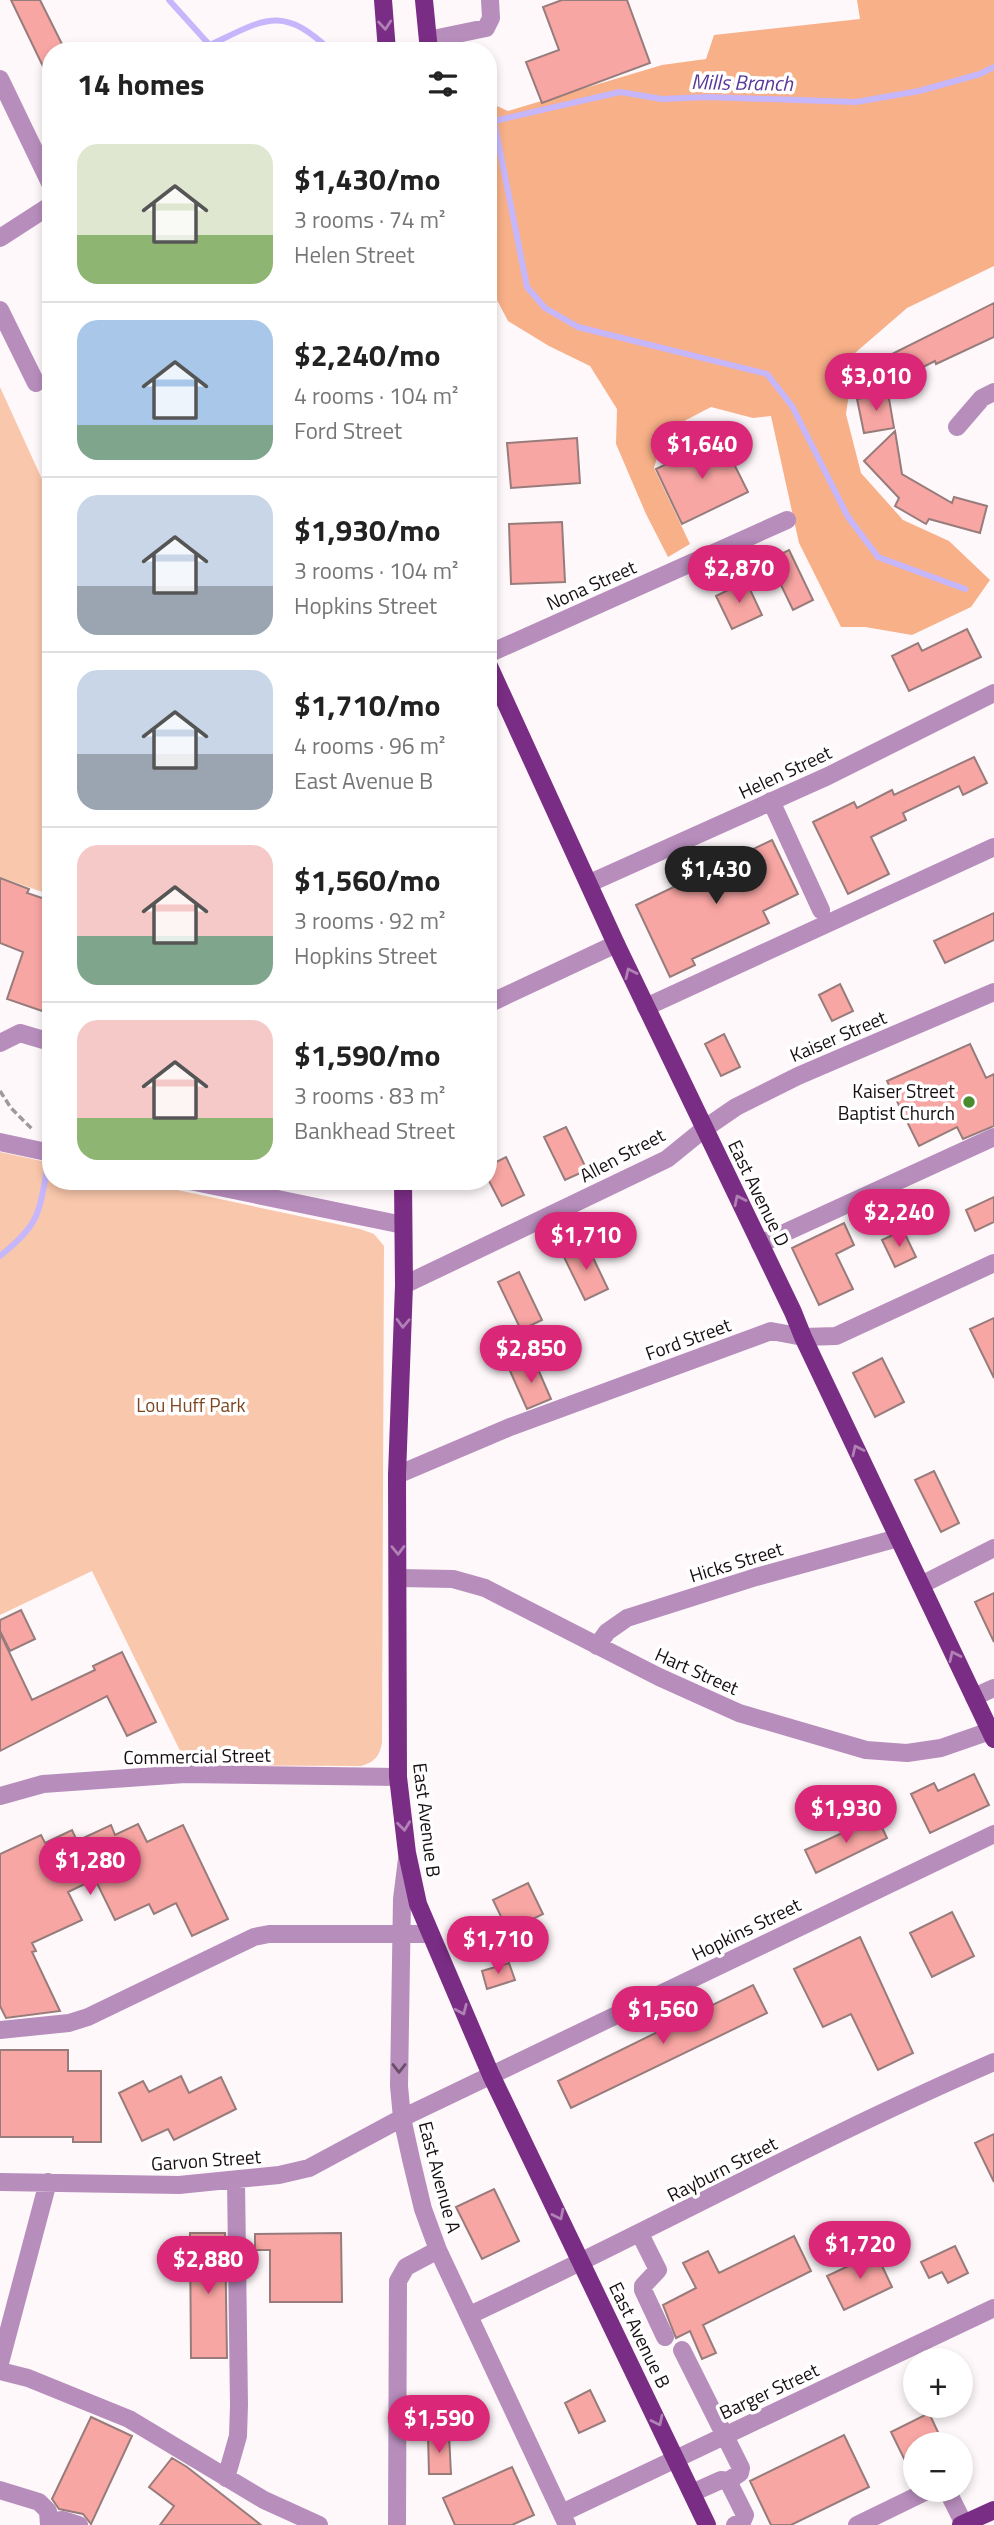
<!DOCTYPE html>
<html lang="en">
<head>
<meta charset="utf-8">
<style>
	body { margin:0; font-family:"Titillium Web",sans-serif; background:#f2f2f2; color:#222; height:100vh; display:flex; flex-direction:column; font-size:26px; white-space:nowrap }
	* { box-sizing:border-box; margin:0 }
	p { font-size:23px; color:#767676 }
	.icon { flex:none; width:38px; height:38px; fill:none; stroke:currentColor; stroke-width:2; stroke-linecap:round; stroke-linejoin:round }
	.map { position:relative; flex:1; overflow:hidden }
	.side { position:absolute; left:42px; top:42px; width:455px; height:1148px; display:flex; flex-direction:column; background:#fff; border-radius:28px; box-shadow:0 4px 10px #0003 }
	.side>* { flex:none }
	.controls { position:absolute; left:903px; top:2348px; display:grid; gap:14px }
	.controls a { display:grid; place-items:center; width:70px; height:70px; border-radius:50%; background:#fff; box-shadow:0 4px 10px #0003; font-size:35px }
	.price { position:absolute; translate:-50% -60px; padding:0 16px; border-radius:24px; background:#db2777; color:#fff; font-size:23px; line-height:46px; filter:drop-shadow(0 2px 4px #0008) }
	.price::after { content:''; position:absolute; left:50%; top:42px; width:21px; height:16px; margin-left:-10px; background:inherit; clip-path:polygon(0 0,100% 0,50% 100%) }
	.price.on { background:#222; color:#fff }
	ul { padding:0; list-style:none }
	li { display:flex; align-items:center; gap:21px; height:175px; padding:0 35px }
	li+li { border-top:2px solid #e0e0e0 }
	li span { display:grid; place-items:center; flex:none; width:196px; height:140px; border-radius:21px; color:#555 }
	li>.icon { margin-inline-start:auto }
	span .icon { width:84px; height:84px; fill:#fffc; stroke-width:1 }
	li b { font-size:30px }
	h2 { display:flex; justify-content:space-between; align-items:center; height:84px; padding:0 35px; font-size:30px }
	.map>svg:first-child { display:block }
</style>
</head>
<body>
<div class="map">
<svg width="994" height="2525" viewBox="0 0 994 2525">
	<rect width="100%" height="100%" fill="#fef8fb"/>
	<path fill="#f9c7ab" d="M0,387L51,499V895L0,877Z
		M0,1152L51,1163V1181H135L360,1229L374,1234L384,1246L382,1742C380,1756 375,1762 361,1766L187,1765L92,1571L0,1615Z"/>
	<path fill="#f7b088" d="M857,0H994V266L907,308L855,353L846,414L861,473L903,520L949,541L990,580L971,607L912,635L865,627H841L799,543L771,416L753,418L711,407L665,431L654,468L690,544L668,557L646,514L616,444L617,409L590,366L549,346L508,321L488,283V102L508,111L662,65L706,59L714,35L860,19Z"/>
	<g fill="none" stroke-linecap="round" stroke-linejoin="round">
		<path stroke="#c6b7fd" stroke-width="6" d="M169,0L215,51
			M210,45C265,19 282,4 331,51
			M488,120L494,121L620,92L662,99L707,97L856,102L919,91L980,74L994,67
			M494,121L527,287L545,308L578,327L767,374L792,406L848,517L878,557L965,589
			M0,1256C38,1226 39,1215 47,1169"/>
	</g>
	<path fill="#f8a6a3" stroke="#977c7b" stroke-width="2" d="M11,0H40L64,48L51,51V83Z
		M562,0H627L650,63L542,103L526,62L559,50L543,7Z
		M994,303V337L936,364L935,361L893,382L882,359Z
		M888,393L894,428L864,433L857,399Z
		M895,431L902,474L952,503L954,497L987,506L980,533L929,519L926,524L895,506L899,498L864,461Z
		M577,438L580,483L511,488L507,443Z
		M721,438L748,492L682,524L656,469Z
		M562,522L565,582L511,584L509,524Z
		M789,550L813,600L793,610L769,560Z
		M746,581L762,615L732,629L716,596Z
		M967,629L981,657L909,691L892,656L918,643L922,651Z
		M974,757L987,783L963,795L959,786L903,813L906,820L871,837L889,874L848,894L813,822L854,802L857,808L892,790L894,795Z
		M772,840L798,894L763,911L769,923L692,959L695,965L670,977L636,905Z
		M0,878L29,889L27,893L51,901V1014L7,999L23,952L0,943Z
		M994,913V940L945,963L934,941Z
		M840,984L853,1011L832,1021L819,995Z
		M724,1034L740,1067L721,1076L705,1044Z
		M970,1044L986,1078L994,1074V1126L963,1139L957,1127L919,1146L887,1081Z
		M566,1127L587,1170L565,1180L544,1137Z
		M506,1157L524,1195L502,1206L488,1179V1166Z
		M994,1197V1222L975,1231L966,1210Z
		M844,1223L854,1245L836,1254L853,1289L819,1305L792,1248Z
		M903,1230L916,1257L895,1267L882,1240Z
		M586,1243L608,1289L585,1300L563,1255Z
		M519,1272L542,1320L521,1330L498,1282Z
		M994,1318V1378L970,1329Z
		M882,1358L904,1402L875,1417L853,1373Z
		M534,1360L551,1399L527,1409L510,1371Z
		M934,1471L959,1523L941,1532L915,1480Z
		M994,1593V1642L975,1602Z
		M21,1610L35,1639L10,1651L0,1631V1620Z
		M0,1633L32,1700L95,1670L93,1666L122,1652L156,1722L127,1736L107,1696L0,1751Z
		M974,1774L989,1805L930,1833L911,1794L934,1783L938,1791Z
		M877,1817L887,1838L816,1873L805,1850Z
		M138,1824L147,1842L183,1825L228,1919L192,1936L176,1903L154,1914L149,1904L115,1920L95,1879L68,1892L82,1920L32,1943L36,1951L32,1952L60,2011L6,2018L0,2006V1854L41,1835L45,1843L72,1830L77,1841L111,1825L115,1835Z
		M528,1883L543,1914L508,1931L493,1900Z
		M952,1912L974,1956L932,1977L910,1933Z
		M860,1937L913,2053L878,2070L851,2014L823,2027L794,1969Z
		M509,1963L515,1980L487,1989L482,1971Z
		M753,1985L767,2013L571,2108L558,2081Z
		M0,2050H68V2071H101V2142H73V2137H0Z
		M181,2076L189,2093L221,2077L236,2109L174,2140L168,2129L142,2141L119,2093L143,2081L149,2092Z
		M994,2134V2182L975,2143Z
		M494,2189L519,2241L482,2259L456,2207Z
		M190,2233H225L227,2358H191Z
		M341,2233L342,2302H270V2250H255V2234Z
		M794,2236L811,2271L703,2325L716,2353L702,2359L690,2331L676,2338L663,2305L696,2288L683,2263L708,2251L719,2273Z
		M955,2246L968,2273L948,2283L942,2272L929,2278L921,2262Z
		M876,2253L892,2287L844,2310L827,2276Z
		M590,2390L605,2421L579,2433L565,2403Z
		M929,2413L944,2445H915V2481L891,2432Z
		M91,2417L132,2436L91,2524L83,2514L59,2509L52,2499Z
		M449,2435L451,2474H429L428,2436Z
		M844,2435L869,2487L791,2525H771L750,2481Z
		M172,2458L187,2467L261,2525H160L174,2506L149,2487Z
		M512,2467L534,2515L512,2525H455L443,2498Z"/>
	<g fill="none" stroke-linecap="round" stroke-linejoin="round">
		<path stroke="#a0999c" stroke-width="3.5" stroke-dasharray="7 3.5" stroke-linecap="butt" d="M0,1091L11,1108L33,1130"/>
		<path stroke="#b78dbc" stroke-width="18" d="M428,40L486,28L491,18L490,0
			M0,79L51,185
			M0,238L51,205
			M0,310L36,383
			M957,427L982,398L994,392
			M488,654L787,520
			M771,801L821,910
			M590,883L828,776L994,693
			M488,1004L616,944
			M646,1007L994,847
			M0,1043L20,1033L47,1041
			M0,1142L51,1153
			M190,1181L403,1225
			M760,1244L994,1137
			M404,1285L667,1159L704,1129L736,1107L798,1076L994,992
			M397,1475L510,1427L771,1331L803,1337L836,1336L994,1263
			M399,1578L453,1579L485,1588L659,1677L739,1713L866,1750L907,1753L941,1748L990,1731
			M921,1585L994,1548
			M597,1646L607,1632L627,1618L756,1577L898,1538
			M974,1697L994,1688
			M0,1796L43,1784L185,1774L398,1777
			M407,1859L402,1899L399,2086L402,2118L411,2159L423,2209L438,2250L567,2525
			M0,2030L69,2023L88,2017L254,1937L269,1934H429
			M0,2182L179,2185L279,2175L309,2168L402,2118L994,1834
			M640,2234L658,2270L643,2286V2290L665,2337
			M470,2315C646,2233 816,2139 994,2062
			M682,2350L741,2468L740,2473L728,2481
			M0,2363L48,2182
			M0,2371L28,2378L129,2419L264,2500L319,2525
			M226,2478L238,2436L239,2405L236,2180
			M0,2490L39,2502L48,2511L49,2525
			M947,2490L964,2524
			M692,2493L721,2480L728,2481L745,2515L742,2522L735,2525
			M562,2513L994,2308
			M51,2521L63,2520L79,2525
			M397,2525L398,2281L406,2267L438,2250
			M857,2525L929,2490"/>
		<path stroke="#7a2d84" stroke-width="18" d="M383,0L387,51
			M424,0L429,51
			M488,664L616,944L793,1312L803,1337L994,1739
			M403,1181L404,1285L397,1475L398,1777L407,1853L418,1904L491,2075L707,2525
			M961,2525L994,2510"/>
	</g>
	<defs><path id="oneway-chevron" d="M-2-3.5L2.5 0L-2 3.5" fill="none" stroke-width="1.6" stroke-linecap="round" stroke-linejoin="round" transform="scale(1.75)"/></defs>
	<g stroke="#af81b5">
		<use href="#oneway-chevron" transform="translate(385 25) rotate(85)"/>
		<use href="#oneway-chevron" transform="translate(630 973) rotate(-115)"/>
		<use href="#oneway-chevron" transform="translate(739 1200) rotate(-116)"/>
		<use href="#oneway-chevron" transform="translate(403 1323) rotate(92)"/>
		<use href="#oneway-chevron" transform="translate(857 1450) rotate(-115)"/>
		<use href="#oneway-chevron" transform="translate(398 1550) rotate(89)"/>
		<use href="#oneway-chevron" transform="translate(954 1656) rotate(-115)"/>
		<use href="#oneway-chevron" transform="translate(404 1826) rotate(83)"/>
		<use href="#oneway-chevron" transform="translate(462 2010) rotate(66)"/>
		<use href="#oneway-chevron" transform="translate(559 2215) rotate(64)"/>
		<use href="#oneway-chevron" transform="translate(658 2421) rotate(64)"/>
	</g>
	<use stroke="#684e67" href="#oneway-chevron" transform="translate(399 2068) rotate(90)"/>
	<circle fill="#498b2e" stroke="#fff" stroke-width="2.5" cx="969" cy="1102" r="7"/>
	<g text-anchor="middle" stroke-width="7" stroke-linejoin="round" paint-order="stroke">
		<g font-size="19" fill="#180f12" stroke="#fff">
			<text transform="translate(591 585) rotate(-24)" y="7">Nona Street</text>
			<text transform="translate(785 772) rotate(-25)" y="7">Helen Street</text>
			<text transform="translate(838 1036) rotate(-23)" y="7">Kaiser Street</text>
			<text transform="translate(622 1155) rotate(-28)" y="7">Allen Street</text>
			<text transform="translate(759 1193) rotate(64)" y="7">East Avenue D</text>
			<text transform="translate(688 1339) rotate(-20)" y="7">Ford Street</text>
			<text transform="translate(736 1562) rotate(-17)" y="7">Hicks Street</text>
			<text transform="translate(697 1671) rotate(24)" y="7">Hart Street</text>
			<text transform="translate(197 1756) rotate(-1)" y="7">Commercial Street</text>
			<text transform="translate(427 1820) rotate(83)" y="7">East Avenue B</text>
			<text transform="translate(746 1929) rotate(-26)" y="7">Hopkins Street</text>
			<text transform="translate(206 2160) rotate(-4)" y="7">Garvon Street</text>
			<text transform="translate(722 2169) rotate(-27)" y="7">Rayburn Street</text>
			<text transform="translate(440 2177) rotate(75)" y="7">East Avenue A</text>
			<text transform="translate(640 2335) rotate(64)" y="7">East Avenue B</text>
			<text transform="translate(769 2391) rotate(-25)" y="7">Barger Street</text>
		</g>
		<g font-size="19" fill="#180f12" stroke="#fff" text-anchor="end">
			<text x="955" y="1098">Kaiser Street<tspan x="955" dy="22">Baptist Church</tspan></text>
		</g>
		<g font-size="19" fill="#7e4622" stroke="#fff">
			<text x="191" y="1412">Lou Huff Park</text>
		</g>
		<g font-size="21" font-style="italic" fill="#58399b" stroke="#fff">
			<text transform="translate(742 83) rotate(1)" y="7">Mills Branch</text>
		</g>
	</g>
</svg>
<div class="controls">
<a>+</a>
<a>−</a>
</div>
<b class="price" style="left:876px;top:413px">$3,010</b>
<b class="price" style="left:702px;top:481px">$1,640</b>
<b class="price" style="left:739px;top:605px">$2,870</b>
<b class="price on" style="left:716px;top:906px">$1,430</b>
<b class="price" style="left:899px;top:1249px">$2,240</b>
<b class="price" style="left:586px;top:1272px">$1,710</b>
<b class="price" style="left:531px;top:1385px">$2,850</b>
<b class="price" style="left:846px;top:1845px">$1,930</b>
<b class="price" style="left:90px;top:1897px">$1,280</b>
<b class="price" style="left:498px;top:1976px">$1,710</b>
<b class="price" style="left:663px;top:2046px">$1,560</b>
<b class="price" style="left:860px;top:2281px">$1,720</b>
<b class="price" style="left:208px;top:2296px">$2,880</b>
<b class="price" style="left:439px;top:2455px">$1,590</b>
<section class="side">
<h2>14 homes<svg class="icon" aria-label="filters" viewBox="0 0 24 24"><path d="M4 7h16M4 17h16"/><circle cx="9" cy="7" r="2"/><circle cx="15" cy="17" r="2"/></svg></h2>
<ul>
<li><span style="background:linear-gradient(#dfe7d0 65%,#8fb573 0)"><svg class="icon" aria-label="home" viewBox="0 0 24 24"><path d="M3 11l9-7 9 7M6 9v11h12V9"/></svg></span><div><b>$1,430/mo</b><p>3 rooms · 74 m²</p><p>Helen Street</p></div></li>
<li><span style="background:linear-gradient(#a9c7e8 75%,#7fa58c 0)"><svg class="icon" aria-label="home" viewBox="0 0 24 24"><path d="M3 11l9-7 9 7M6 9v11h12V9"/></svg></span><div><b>$2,240/mo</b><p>4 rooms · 104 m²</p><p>Ford Street</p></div></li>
<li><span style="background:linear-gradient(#c9d6e8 65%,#9aa5b1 0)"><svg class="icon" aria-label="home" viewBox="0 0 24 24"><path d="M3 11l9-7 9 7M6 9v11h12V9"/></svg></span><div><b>$1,930/mo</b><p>3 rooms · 104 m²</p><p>Hopkins Street</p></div></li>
<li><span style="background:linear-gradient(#c9d6e8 60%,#9aa5b1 0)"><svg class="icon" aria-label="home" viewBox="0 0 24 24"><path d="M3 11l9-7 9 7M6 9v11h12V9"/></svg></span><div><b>$1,710/mo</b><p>4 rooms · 96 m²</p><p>East Avenue B</p></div></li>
<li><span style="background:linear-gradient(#f6c9c9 65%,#7fa58c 0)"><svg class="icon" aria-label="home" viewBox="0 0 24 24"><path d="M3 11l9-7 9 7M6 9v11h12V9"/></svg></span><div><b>$1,560/mo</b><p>3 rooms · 92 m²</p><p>Hopkins Street</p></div></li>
<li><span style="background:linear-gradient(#f6c9c9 70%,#8fb573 0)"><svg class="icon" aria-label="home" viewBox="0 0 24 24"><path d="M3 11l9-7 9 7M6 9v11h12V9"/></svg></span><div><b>$1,590/mo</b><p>3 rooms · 83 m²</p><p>Bankhead Street</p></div></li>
</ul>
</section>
</div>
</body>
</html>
